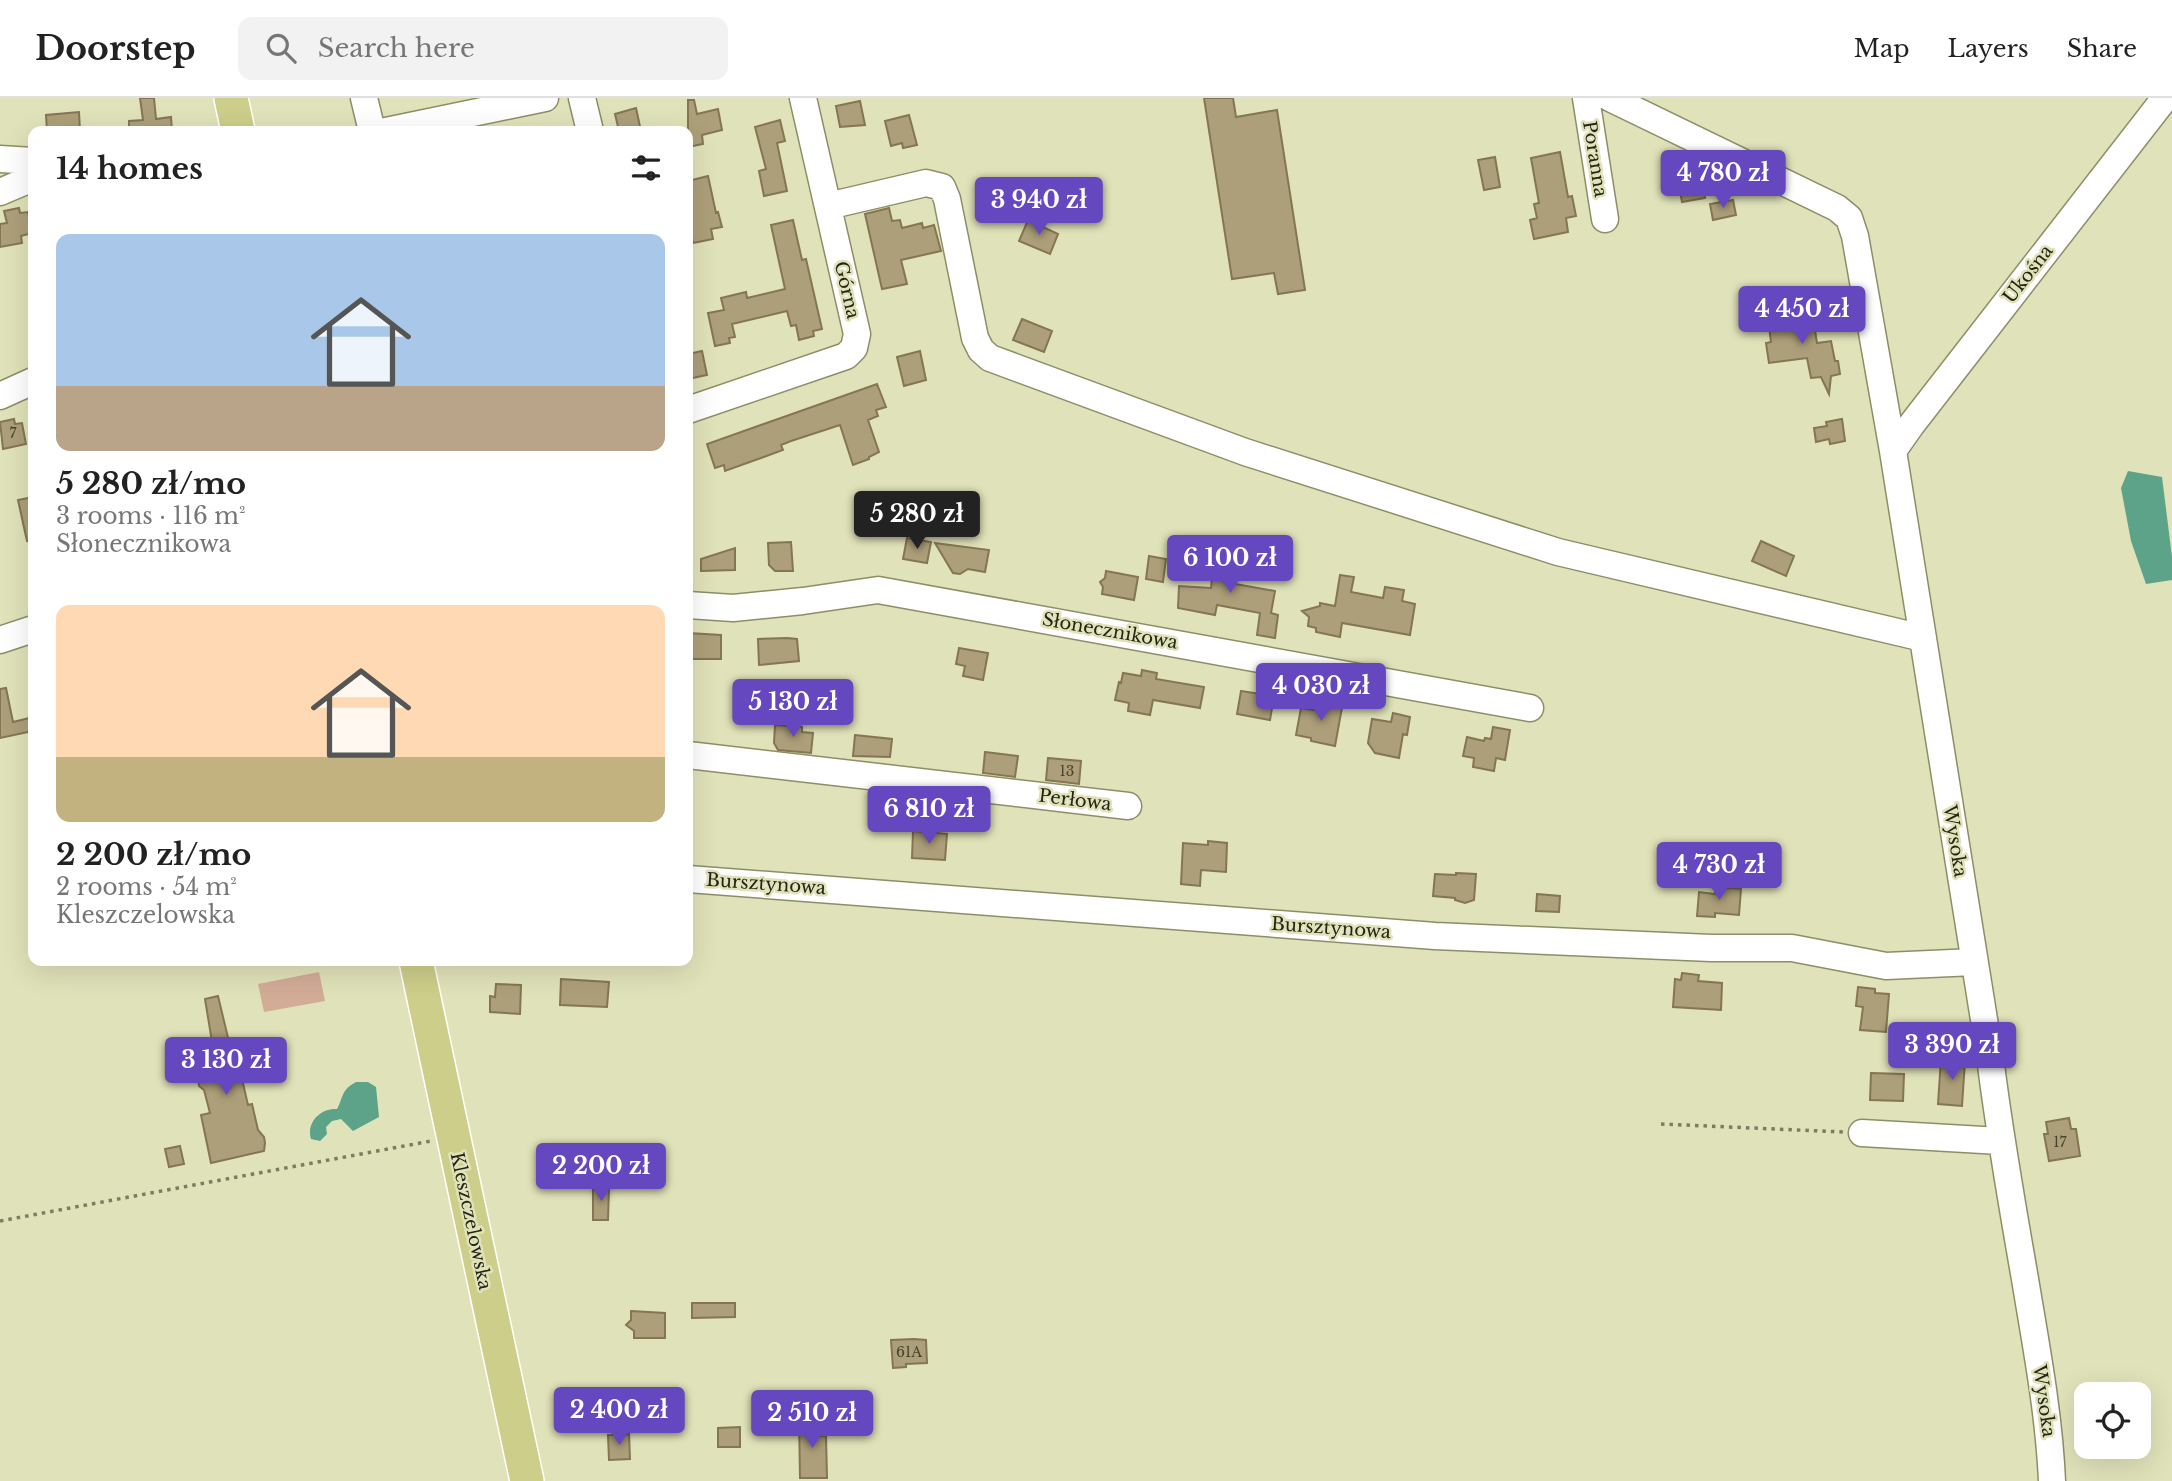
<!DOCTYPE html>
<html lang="en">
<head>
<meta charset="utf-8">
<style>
	body { margin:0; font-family:"Libre Baskerville",serif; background:#f2f2f2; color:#222; height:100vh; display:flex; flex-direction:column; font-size:26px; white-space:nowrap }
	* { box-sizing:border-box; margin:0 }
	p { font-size:23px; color:#767676 }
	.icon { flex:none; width:38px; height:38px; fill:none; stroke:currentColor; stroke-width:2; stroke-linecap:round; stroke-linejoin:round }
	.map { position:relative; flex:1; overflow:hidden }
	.panel { position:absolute; left:28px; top:28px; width:665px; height:840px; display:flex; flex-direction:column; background:#fff; border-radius:14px; box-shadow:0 7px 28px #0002 }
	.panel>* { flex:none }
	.buttons { position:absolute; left:2074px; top:1284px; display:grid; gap:14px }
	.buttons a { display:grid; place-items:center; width:77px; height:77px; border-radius:14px; background:#fff; box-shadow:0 7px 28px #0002; font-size:35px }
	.price { position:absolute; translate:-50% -60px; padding:0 16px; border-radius:7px; background:#6547bf; color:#fff; font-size:23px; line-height:46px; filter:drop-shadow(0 2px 4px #0008) }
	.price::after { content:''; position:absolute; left:50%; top:42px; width:21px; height:16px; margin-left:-10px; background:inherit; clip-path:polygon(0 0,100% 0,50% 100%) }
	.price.selected { background:#222; color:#fff }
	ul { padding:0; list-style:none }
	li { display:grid; align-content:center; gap:14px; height:371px; padding:0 28px }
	li span { display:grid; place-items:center; height:217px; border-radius:14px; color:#555 }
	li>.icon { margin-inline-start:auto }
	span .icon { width:126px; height:126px; fill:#fffc; stroke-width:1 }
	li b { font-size:30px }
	h2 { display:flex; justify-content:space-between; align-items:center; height:84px; padding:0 28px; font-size:30px }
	header { display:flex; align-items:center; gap:42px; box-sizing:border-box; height:98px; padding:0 35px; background:#fff; border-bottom:2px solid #e0e0e0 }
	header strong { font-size:33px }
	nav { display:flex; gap:38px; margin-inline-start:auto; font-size:24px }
	.search { width:490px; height:63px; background:#f2f2f2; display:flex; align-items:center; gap:18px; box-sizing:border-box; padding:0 24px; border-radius:14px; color:#767676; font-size:26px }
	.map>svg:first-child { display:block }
</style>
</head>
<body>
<header>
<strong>Doorstep</strong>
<div class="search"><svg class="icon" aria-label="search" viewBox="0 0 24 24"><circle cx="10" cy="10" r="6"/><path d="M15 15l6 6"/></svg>Search here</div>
<nav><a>Map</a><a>Layers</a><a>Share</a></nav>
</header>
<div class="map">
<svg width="2172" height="1383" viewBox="0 0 2172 1383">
	<rect width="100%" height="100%" fill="#e0e2b9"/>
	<path fill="#d2ac97" d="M319,874L325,903L264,914L258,886Z"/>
	<path fill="#5ca38a" d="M2128,373L2162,379L2172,459V482L2146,486L2131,443L2121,390Z
		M356,984H368L376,989L379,1019L353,1033L341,1021L332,1023L326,1029L327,1036L320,1043L311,1041C306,1025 320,1010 337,1011C344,998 341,992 356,984Z"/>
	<path fill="#ad9f79" stroke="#847652" stroke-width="2" d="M140,0H154L156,21L171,19L172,33H129V23L143,22Z
		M1204,0H1233L1236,19L1277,12L1305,192L1278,196L1274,175L1232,181Z
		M688,2H694L697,16L718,11L722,32L702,37L703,46L688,49Z
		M860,3L865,27L840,29L836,8Z
		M636,10L641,33H619L615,16Z
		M79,14L80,33H47L46,17Z
		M909,17L917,47L903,50L902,45L891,48L885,23Z
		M780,22L785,43L777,45L787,93L764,98L759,73L766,71L755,29Z
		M1560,54L1568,99L1572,98L1576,118L1566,120L1568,134L1534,141L1530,122L1537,120L1534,106L1539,105L1531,60Z
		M1495,59L1500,89L1484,92L1478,62Z
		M1697,77L1698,82H1702L1705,100L1682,104L1678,81Z
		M708,78L716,115L718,114L722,129L711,131L713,141L693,145L688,122V83Z
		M1733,102L1736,117L1713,122L1710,106Z
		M19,110L20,115L28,114L32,135L21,138L22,145L0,149V126L7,125L4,113Z
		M889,110L892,123L900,122L902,130L922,125L923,130L934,127L941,153L901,162L907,186L882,191L865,116Z
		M793,122L802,162L806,161L822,231L813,233L814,238L799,242L796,227L791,228L787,213L732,226L735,239L729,240L730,245L715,248L708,215L724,212L721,200L746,194L747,200L785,191L771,127Z
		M1028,122L1058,136L1050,156L1019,143Z
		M1812,214L1817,245L1831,243L1835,263H1838L1840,276L1831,278L1829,296L1821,279L1811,280L1807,260L1769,265L1766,245L1771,244L1768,221Z
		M1022,221L1052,233L1044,254L1013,242Z
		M702,253L707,277L688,281V256Z
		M920,253L926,282L904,288L897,259Z
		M877,286L886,309L876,312L878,318L868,322L879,354L869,359V361L853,367L840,327L791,343L781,347L783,352L725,373L724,367L715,370L707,346Z
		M14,321L15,326L22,325L26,346L3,351L0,324Z
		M1842,321L1845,343L1830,346L1829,341L1816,344L1814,330L1827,328L1826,324Z
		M33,399V442L27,443L18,402Z
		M907,440L931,444L927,465L903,461Z
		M1761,443L1794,458L1786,478L1752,463Z
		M791,444L793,473H775L769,467L768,445Z
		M935,445L989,452L985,474L968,471L960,476L953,475Z
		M1207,446L1229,450L1224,484L1275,493L1271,515L1278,517L1275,540L1257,537L1260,515L1217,507L1215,517L1178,510L1179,488L1211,490L1214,461L1206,459Z
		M735,450V472L701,473V461Z
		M1149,458L1166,461L1163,484L1146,481Z
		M1106,473L1138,479L1134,502L1102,496L1103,489L1100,484L1105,480Z
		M1340,477L1354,479L1351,494L1383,500L1385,489L1404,492L1402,503L1415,506L1410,537L1342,525L1340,539L1316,534V530L1308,528L1309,519L1302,513L1320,508V505L1335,508Z
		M688,535L721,537V561H688Z
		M787,540L797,541L799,563L759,567L758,541Z
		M959,550L988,555L983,582L963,578L965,568L956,566Z
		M1142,572L1157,575L1156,581L1204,589L1200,610L1153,602L1150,617L1128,613L1129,605L1115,602L1119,584L1121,585L1123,575L1141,578Z
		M6,590L13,624L33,619V633L0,640V591Z
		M1241,593L1274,598L1270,622L1237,616Z
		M1326,601L1343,604L1335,648L1311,643V640L1296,637L1301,610L1324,614Z
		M1393,615L1410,619L1407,637L1403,636L1399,660L1375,655L1368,645L1372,621L1391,624Z
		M775,627L802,629V634L813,635L811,655L778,652L774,645Z
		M1493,629L1510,632L1505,662L1496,660L1494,673L1473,669L1474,660L1463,658L1467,639L1484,643L1485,640L1491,641Z
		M855,637L892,641L890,659L853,658Z
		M985,654L1018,658L1015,679L983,675Z
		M1048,660L1081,663L1079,686L1046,682Z
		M913,733L947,736L945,762L912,760Z
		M1208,743L1227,745L1226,774L1201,772L1200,788L1181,786L1183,745L1208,747Z
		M1456,775L1476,776L1474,802L1465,805L1455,802V800L1433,798L1435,776L1456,777Z
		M1715,789L1741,791L1739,817L1715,815V819L1697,818L1699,794L1715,796Z
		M1537,796L1560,798L1559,814L1536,813Z
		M1682,875L1699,877L1698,883L1722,885L1721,912L1673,909L1675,881L1681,882Z
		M561,881L609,884L607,909L560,907Z
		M496,886L521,887L520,916L490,914V898L495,899Z
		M1858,889L1875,891V895L1889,896L1886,934L1860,932L1863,909L1856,908Z
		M218,898L235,969L239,968L248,1007L252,1006L258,1032L264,1039L265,1045L264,1053L211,1065L201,1017L210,1015L204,992L199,988L198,981L201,977L197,960L214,956L205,901Z
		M1941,961L1965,963L1962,1008L1938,1006Z
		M1871,975L1904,976L1903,1003L1870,1002Z
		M2069,1020L2071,1031H2076L2080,1058L2049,1063L2044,1036H2048L2046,1024Z
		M180,1048L184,1066L169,1069L165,1051Z
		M593,1089H609L608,1122H593Z
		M692,1205H735V1219L692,1220Z
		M631,1213L665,1215V1240H634V1233L626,1227L631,1222Z
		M914,1241L926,1242L927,1265L906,1266V1269L893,1270L891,1242Z
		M819,1319V1338H826L827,1380H800L799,1320Z
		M740,1329V1349H718V1330Z
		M629,1336L630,1361L609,1362L608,1337Z"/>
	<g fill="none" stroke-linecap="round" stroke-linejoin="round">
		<g stroke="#8d8e68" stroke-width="29">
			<path id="minor" d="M364,0L372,33
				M582,0L590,33
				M1586,0L1605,121
				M1610,0L1837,110L1849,120L1855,138L1893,353L1990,959C1999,1033 2012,1107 2025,1181C2036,1248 2049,1315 2052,1383
				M386,33L545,0
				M0,61L33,63
				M0,94L33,80
				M828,108L926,85L942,89L947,101L975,240L981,252L990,260L1245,354L1558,454L1923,540
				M0,298L33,283
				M688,312L846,258L854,250L857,236L803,0
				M1893,353L1912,326L2165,0
				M688,507L733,510L803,503L878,492L1530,610
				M0,542L33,531
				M688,657L1128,708
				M688,781L1435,838L1711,850H1792L1886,868L1974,864
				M1862,1035L2000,1043"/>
		</g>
		<g stroke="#fff" stroke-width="36">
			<path id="major" d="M231,0L238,33
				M416,863L527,1383"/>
		</g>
		<path stroke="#7b7d61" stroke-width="3.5" stroke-dasharray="3.5 5" stroke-linecap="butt" d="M1661,1026L1843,1034
			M0,1123L431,1043"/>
		<use href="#minor" stroke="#fff" stroke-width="26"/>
		<use href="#major" stroke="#cdce89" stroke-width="33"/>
	</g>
	<g text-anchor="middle" stroke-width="5" stroke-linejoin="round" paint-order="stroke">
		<g font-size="14" fill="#46442e">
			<text x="13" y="340">7</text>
			<text x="1067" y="678">13</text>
			<text x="2060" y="1049">17</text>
			<text x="909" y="1259">61A</text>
		</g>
		<g font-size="18" fill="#242515" stroke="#e0e2b9">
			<text transform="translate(1595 61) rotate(81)" y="6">Poranna</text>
			<text transform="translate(2028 176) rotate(-52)" y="6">Ukośna</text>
			<text transform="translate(847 192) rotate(77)" y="6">Górna</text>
			<text transform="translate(1110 533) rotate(10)" y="6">Słonecznikowa</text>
			<text transform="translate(1075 702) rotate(7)" y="6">Perłowa</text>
			<text transform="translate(1955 743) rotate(81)" y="6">Wysoka</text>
			<text transform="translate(766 786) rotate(4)" y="6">Bursztynowa</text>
			<text transform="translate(1331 830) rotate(4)" y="6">Bursztynowa</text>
			<text transform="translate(471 1123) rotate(78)" y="6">Kleszczelowska</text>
			<text transform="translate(2044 1303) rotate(82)" y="6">Wysoka</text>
		</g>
	</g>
</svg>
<div class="buttons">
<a><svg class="icon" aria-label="locate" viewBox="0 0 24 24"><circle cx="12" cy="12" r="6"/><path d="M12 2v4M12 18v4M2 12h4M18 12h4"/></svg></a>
</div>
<b class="price" style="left:1723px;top:112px">4 780 zł</b>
<b class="price" style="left:1039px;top:139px">3 940 zł</b>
<b class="price" style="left:1802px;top:248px">4 450 zł</b>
<b class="price selected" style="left:917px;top:453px">5 280 zł</b>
<b class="price" style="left:1230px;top:497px">6 100 zł</b>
<b class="price" style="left:1321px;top:625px">4 030 zł</b>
<b class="price" style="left:793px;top:641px">5 130 zł</b>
<b class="price" style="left:929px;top:748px">6 810 zł</b>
<b class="price" style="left:1719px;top:804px">4 730 zł</b>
<b class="price" style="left:1952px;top:984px">3 390 zł</b>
<b class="price" style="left:226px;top:999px">3 130 zł</b>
<b class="price" style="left:601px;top:1105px">2 200 zł</b>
<b class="price" style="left:619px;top:1349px">2 400 zł</b>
<b class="price" style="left:812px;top:1352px">2 510 zł</b>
<section class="panel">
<h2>14 homes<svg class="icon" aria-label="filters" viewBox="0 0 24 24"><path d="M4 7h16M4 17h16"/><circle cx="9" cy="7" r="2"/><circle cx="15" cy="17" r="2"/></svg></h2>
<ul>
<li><span style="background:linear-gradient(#a9c7e8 70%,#b9a48a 0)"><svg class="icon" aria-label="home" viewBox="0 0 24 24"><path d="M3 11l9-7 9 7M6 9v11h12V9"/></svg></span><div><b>5 280 zł/mo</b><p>3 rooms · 116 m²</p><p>Słonecznikowa</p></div></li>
<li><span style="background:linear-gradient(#ffd9b3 70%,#c2b280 0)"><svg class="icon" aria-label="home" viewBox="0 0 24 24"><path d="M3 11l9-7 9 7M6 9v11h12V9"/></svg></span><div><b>2 200 zł/mo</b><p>2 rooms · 54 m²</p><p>Kleszczelowska</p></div></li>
</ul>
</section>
</div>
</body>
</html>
